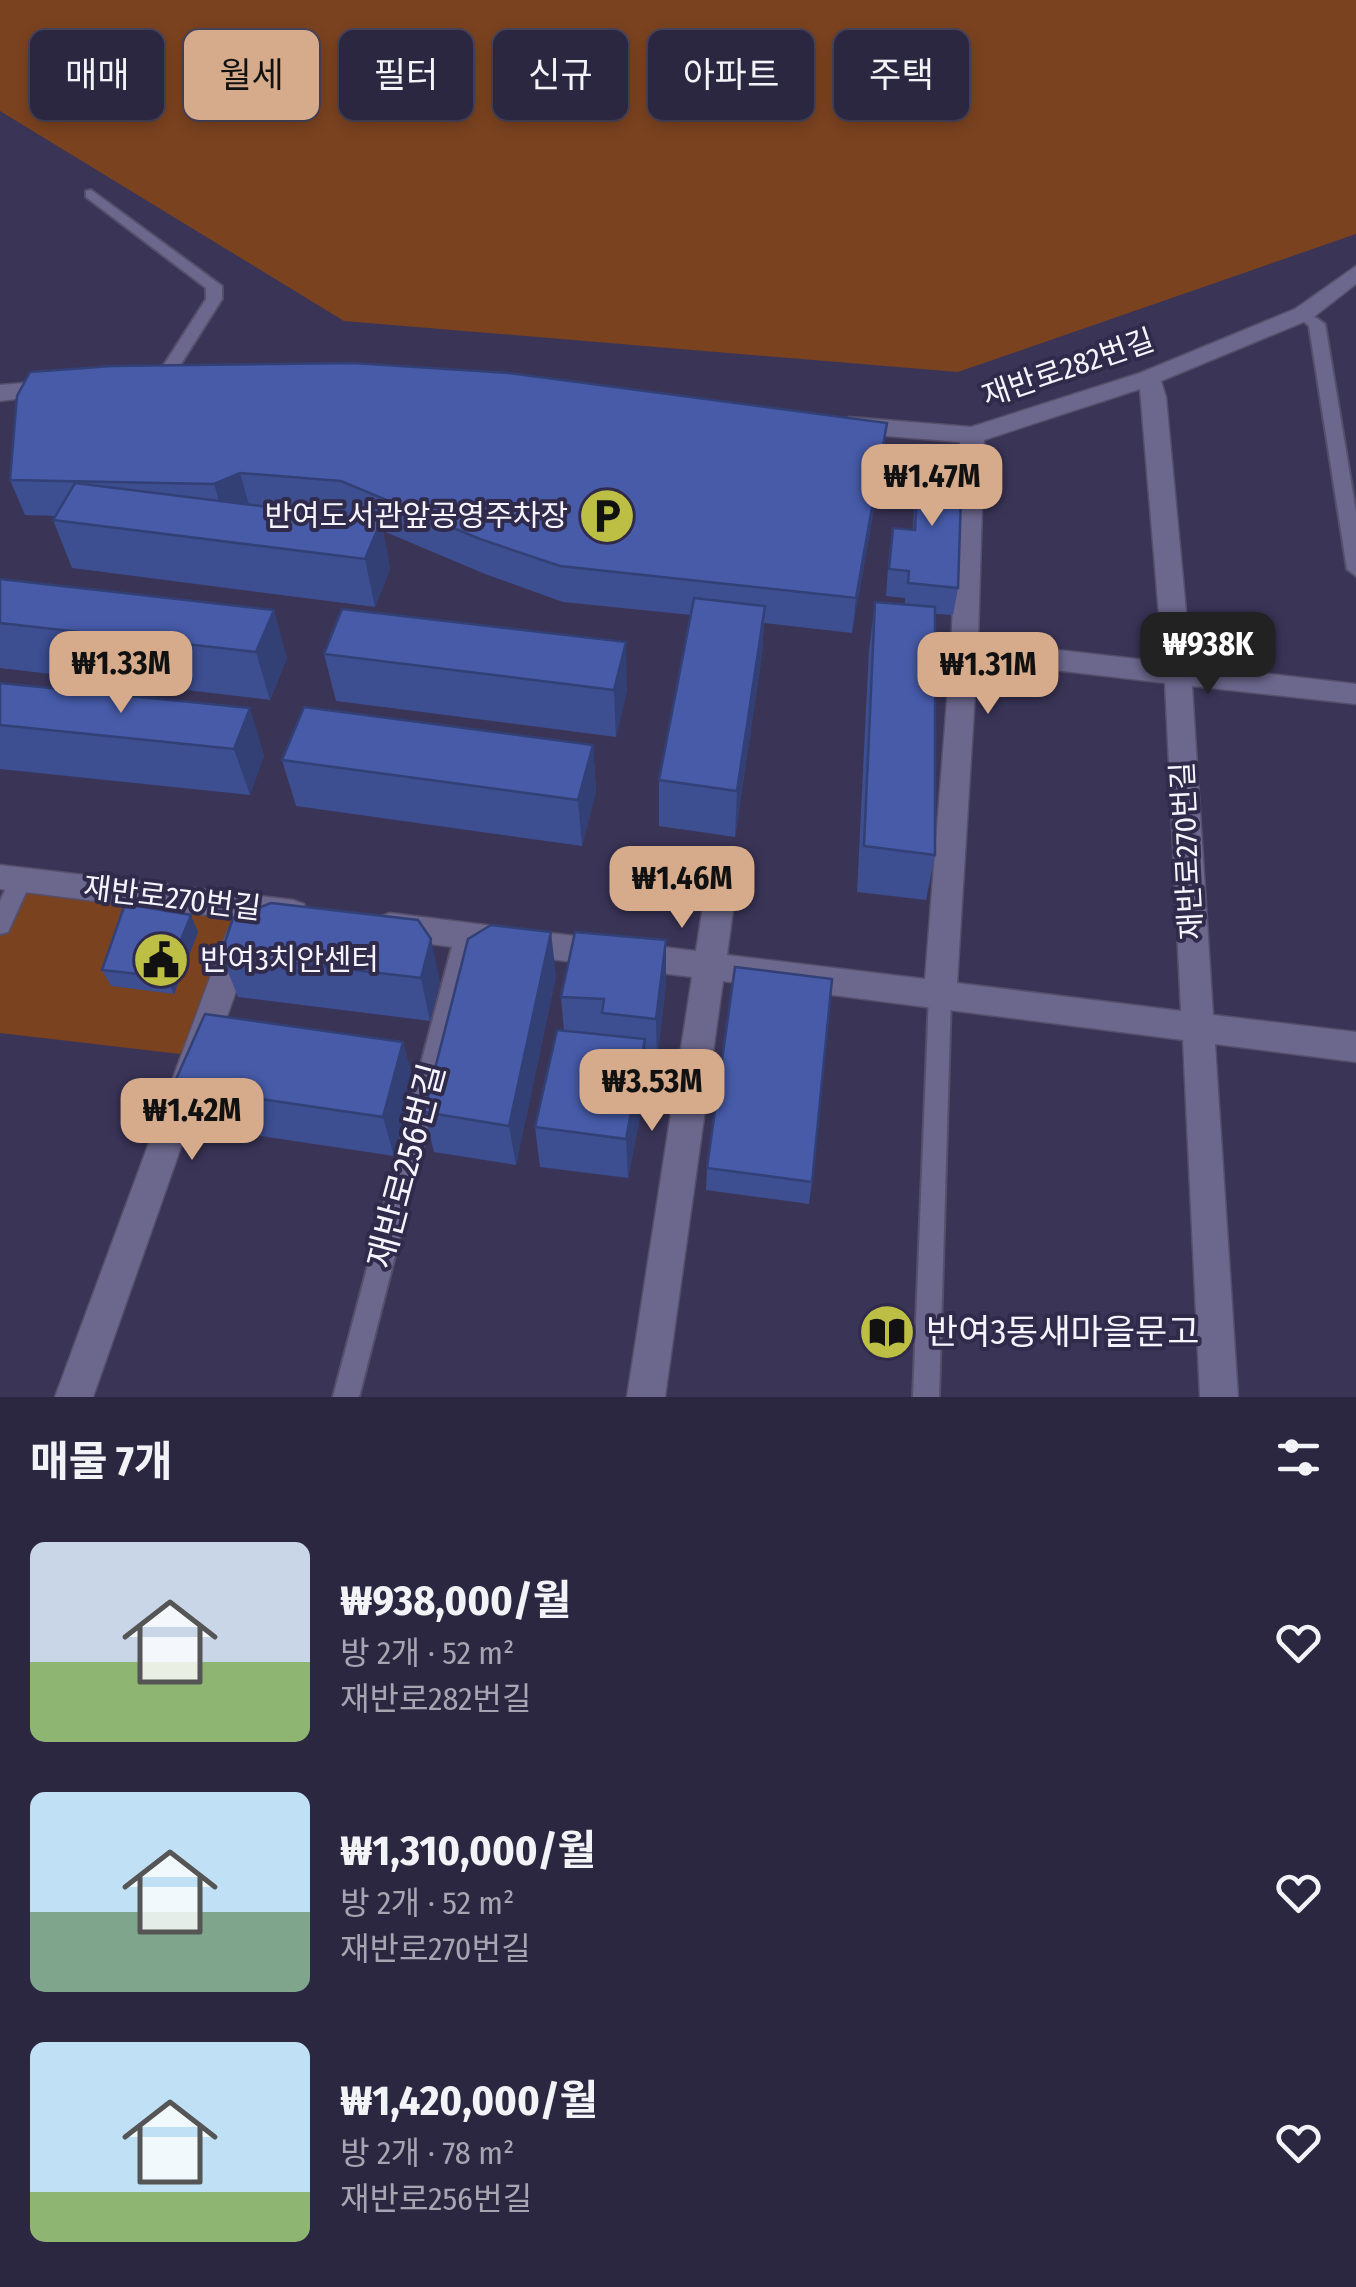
<!DOCTYPE html>
<html lang="ko">
<head>
<meta charset="utf-8">
<style>
	body { margin:0; font-family:"Fira Sans Condensed","Noto Sans KR",sans-serif; background:#38334c; color:#f1f3f6; height:100vh; display:flex; flex-direction:column; font-size:38px; white-space:nowrap }
	* { box-sizing:border-box; margin:0 }
	p { font-size:32px; color:#a6a5b1 }
	.icon { flex:none; width:55px; height:55px; fill:none; stroke:currentColor; stroke-width:2; stroke-linecap:round; stroke-linejoin:round }
	.map { position:relative; height:1397px; overflow:hidden }
	.side { display:flex; flex-direction:column; background:#2c2741; flex:1 }
	.side>* { flex:none }
	.hud { position:absolute; left:30px; top:30px; width:1298px; height:90px; display:flex; gap:20px }
	.price { position:absolute; translate:-50% -85px; padding:0 22px; border-radius:20px; background:#d6ab8b; color:#111; font-size:32px; line-height:65px; filter:drop-shadow(0 2px 5px #0008) }
	.price::after { content:''; position:absolute; left:50%; top:60px; width:30px; height:22px; margin-left:-15px; background:inherit; clip-path:polygon(0 0,100% 0,50% 100%) }
	.price.active { background:#222; color:#fff }
	ul { padding:0; list-style:none }
	li { display:flex; align-items:center; gap:30px; height:250px; padding:0 30px }
	li span { display:grid; place-items:center; flex:none; width:280px; height:200px; border-radius:15px; color:#555 }
	li>.icon { margin-inline-start:auto }
	span .icon { width:120px; height:120px; fill:#fffc; stroke-width:1 }
	li b { font-size:42px }
	h2 { display:flex; justify-content:space-between; align-items:center; height:120px; padding:0 30px; font-size:42px }
	.tag { padding:0 35px; border-radius:15px; background:#2c2741; box-shadow:0 5px 15px #0003,0 0 0 2px #48445a; font-size:35px; line-height:90px }
	.tag.active { background:#d6ab8b; color:#111 }
	.map>svg:first-child { display:block }
</style>
</head>
<body>
<div class="map">
<svg width="1356" height="1397" viewBox="0 0 1356 1397">
	<rect width="100%" height="100%" fill="#3a3457"/>
	<path fill="#7a421f" d="M0,0H1356V234L958,372L344,321L0,111Z
		M21,879L250,908L197,1056L0,1033V925Z"/>
	<g fill="none" stroke-linecap="round" stroke-linejoin="round">
		<g stroke="#554f6a" stroke-width="4">
			<path id="service" d="M91,190L222,286V299L167,386L161,387L153,382L206,299V288L86,197V191Z
				M1303,309L1325,324L1356,512V576L1347,569L1309,326L1295,314Z
				M21,870L29,873L32,879L8,932L0,934V901L13,873Z
				M466,925L474,928L477,935L359,1397H333L455,935L458,928Z
				M940,985L948,988L951,995L939,1397H913L929,995L932,988Z"/>
		</g>
		<g stroke="#554f6a" stroke-width="3">
			<path id="minor" d="M1356,266V284L1311,319L1161,381L1166,397L1191,665L1356,684V704L1192,686L1213,1015L1356,1032V1062L1215,1044L1238,1397H1200L1183,1040L723,981L665,1397H627L692,977L390,939L379,935L375,926L379,917L390,913L696,951L707,880L711,871L722,867L733,871L737,880L727,955L925,979L951,650L960,442L849,433L837,425L849,417L971,427L1140,373L1295,309ZM1140,389L1163,662L978,641L984,440ZM977,661L1165,683L1181,1011L957,983Z
				M58,380L66,383L70,388L66,393L0,401V385Z
				M0,865L293,900L304,904L308,913L304,922L293,926L0,889Z
				M240,924L251,928L255,937L93,1397H55L225,937L229,928Z"/>
		</g>
		<use href="#service" fill="#6c678d" fill-rule="evenodd"/>
		<use href="#minor" fill="#6c678d" fill-rule="evenodd"/>
	</g>
	<path fill="#3d4e91" d="M887,423L883,458L852,633L764,623L762,654L735,837L659,826V780L691,615L563,602L485,574L383,531L390,569L375,607L72,568L53,520L55,516L25,515L10,480Z
		M919,462L958,588L953,615L935,614V855L926,900L857,892L869,650L875,602L905,604V598L886,596L889,555L893,528L913,529L915,490Z
		M0,579L287,658L270,700L0,668Z
		M324,654L627,690L616,737L336,701Z
		M0,683L264,755L250,795L0,769Z
		M593,745L596,792L582,846L296,806L282,760Z
		M233,918L440,982L430,1021L238,997L221,954Z
		M198,932L174,994L111,986L102,970Z
		M556,976L516,1165L434,1152L424,1112Z
		M666,984L657,1061L646,1060L647,1081L628,1178L540,1167L535,1127L564,1031L561,997Z
		M403,1042L414,1083L394,1156L193,1126L173,1086Z
		M707,1168L812,1182L809,1204L706,1190Z"/>
	<path fill="#324076" d="M887,423L883,458L852,633L856,598Z
		M240,473L250,508L225,520L214,484Z
		M381,521L390,569L375,607L365,559Z
		M765,606L762,654L735,837L737,791Z
		M274,610L287,658L270,700L256,652Z
		M626,642L627,690L616,737L614,690Z
		M250,708L264,755L250,795L234,749Z
		M593,745L596,792L582,846L578,800Z
		M191,915L198,932L174,994L166,977Z
		M551,932L556,976L516,1165L509,1126Z
		M431,939L440,982L430,1021L421,978Z
		M666,940V984L657,1061L656,1019Z
		M645,1039L647,1081L628,1178L626,1139Z
		M403,1042L414,1083L394,1156L383,1117Z"/>
	<path fill="#475ba9" stroke="#324076" stroke-width="2.5" d="M353,363L509,373L887,423L856,598L560,566L480,539L341,481L240,473L214,484L10,480L17,396L30,372L112,366Z
		M919,462L962,466L958,588L908,583L909,571L889,569L893,528L915,530Z
		M75,483L381,521L365,559L53,520Z
		M0,579L274,610L256,652L0,623Z
		M694,598L765,606L737,791L659,780Z
		M875,602L935,607V855L864,846Z
		M342,609L626,642L614,690L324,654Z
		M0,683L250,708L234,749L0,725Z
		M304,707L593,745L578,800L282,760Z
		M271,903L418,920L431,939L421,978L221,954L233,918Z
		M125,904L191,915L166,977L102,970Z
		M491,925L551,932L509,1126L424,1112L468,939Z
		M575,932L666,940L656,1019L602,1013L604,999L561,997Z
		M735,967L832,979L812,1182L707,1168Z
		M205,1014L403,1042L383,1117L173,1086Z
		M557,1030L645,1039L626,1139L535,1127Z"/>
	<defs>
		<g id="parking-disc" transform="scale(2.875)"><circle r="9.5" fill="#bcbf44" stroke="#302a4b"/><path d="M-3.5-5.5H1a3.5 3.5 0 0 1 0 7H-1V5.5H-3.5ZM-1-3.4V-.6H.8a1.4 1.4 0 0 0 0-2.8Z" fill="#111"/></g>
		<g id="civic-disc" transform="scale(2.875)"><circle r="9.5" fill="#bcbf44" stroke="#302a4b"/><path d="M-.6-6.5H3V-4.5H.6V-3L4-1V1h2V6H-6V1h2V-1L-.6-3ZM-1.2 2.5V6h2.4V2.5Z" fill="#111"/></g>
		<g id="library-disc" transform="scale(2.875)"><circle r="9.5" fill="#bcbf44" stroke="#302a4b"/><path d="M-6-4Q-3-5.5-.7-3.5V5Q-3 3-6 4ZM6-4Q3-5.5 .7-3.5V5Q3 3 6 4Z" fill="#111"/></g>
	</defs>
	<g fill-rule="evenodd">
		<use href="#parking-disc" x="607" y="516"/>
		<use href="#civic-disc" x="161" y="960"/>
		<use href="#library-disc" x="887" y="1332"/>
	</g>
	<g text-anchor="middle" stroke-width="8" stroke-linejoin="round" paint-order="stroke">
		<g font-size="30" fill="#f5f4fd" stroke="#302a4b">
			<text transform="translate(1068 368) rotate(-19)" y="10">재반로282번길</text>
			<text transform="translate(1187 851) rotate(-93)" y="10">재반로270번길</text>
			<text transform="translate(172 898) rotate(7)" y="10">재반로270번길</text>
		</g>
		<g font-size="30" fill="#f5f4fd" stroke="#302a4b" text-anchor="end">
			<text x="568" y="526">반여도서관앞공영주차장</text>
			<text x="200" y="970" text-anchor="start">반여3치안센터</text>
		</g>
		<g font-size="35" fill="#f5f4fd" stroke="#302a4b">
			<text transform="translate(406 1166) rotate(-75)" y="12">재반로256번길</text>
		</g>
		<g font-size="35" fill="#f5f4fd" stroke="#302a4b" text-anchor="start">
			<text x="926" y="1344">반여3동새마을문고</text>
		</g>
	</g>
</svg>
<b class="price" style="left:932px;top:529px">₩1.47M</b>
<b class="price active" style="left:1208px;top:697px">₩938K</b>
<b class="price" style="left:121px;top:716px">₩1.33M</b>
<b class="price" style="left:988px;top:717px">₩1.31M</b>
<b class="price" style="left:682px;top:931px">₩1.46M</b>
<b class="price" style="left:652px;top:1134px">₩3.53M</b>
<b class="price" style="left:192px;top:1163px">₩1.42M</b>
<div class="hud">
<a class="tag">매매</a>
<a class="tag active">월세</a>
<a class="tag">필터</a>
<a class="tag">신규</a>
<a class="tag">아파트</a>
<a class="tag">주택</a>
</div>
</div>
<section class="side">
<h2>매물 7개<svg class="icon" aria-label="filters" viewBox="0 0 24 24"><path d="M4 7h16M4 17h16"/><circle cx="9" cy="7" r="2"/><circle cx="15" cy="17" r="2"/></svg></h2>
<ul>
<li><span style="background:linear-gradient(#c9d6e8 60%,#8fb573 0)"><svg class="icon" aria-label="home" viewBox="0 0 24 24"><path d="M3 11l9-7 9 7M6 9v11h12V9"/></svg></span><div><b>₩938,000/월</b><p>방 2개 · 52 m²</p><p>재반로282번길</p></div><svg class="icon" aria-label="heart" viewBox="0 0 24 24"><path d="M12 20l-8-8c-3-5 5-10 8-4 3-6 11-1 8 4z"/></svg></li>
<li><span style="background:linear-gradient(#bfe0f5 60%,#7fa58c 0)"><svg class="icon" aria-label="home" viewBox="0 0 24 24"><path d="M3 11l9-7 9 7M6 9v11h12V9"/></svg></span><div><b>₩1,310,000/월</b><p>방 2개 · 52 m²</p><p>재반로270번길</p></div><svg class="icon" aria-label="heart" viewBox="0 0 24 24"><path d="M12 20l-8-8c-3-5 5-10 8-4 3-6 11-1 8 4z"/></svg></li>
<li><span style="background:linear-gradient(#bfe0f5 75%,#8fb573 0)"><svg class="icon" aria-label="home" viewBox="0 0 24 24"><path d="M3 11l9-7 9 7M6 9v11h12V9"/></svg></span><div><b>₩1,420,000/월</b><p>방 2개 · 78 m²</p><p>재반로256번길</p></div><svg class="icon" aria-label="heart" viewBox="0 0 24 24"><path d="M12 20l-8-8c-3-5 5-10 8-4 3-6 11-1 8 4z"/></svg></li>
</ul>
</section>
</body>
</html>
